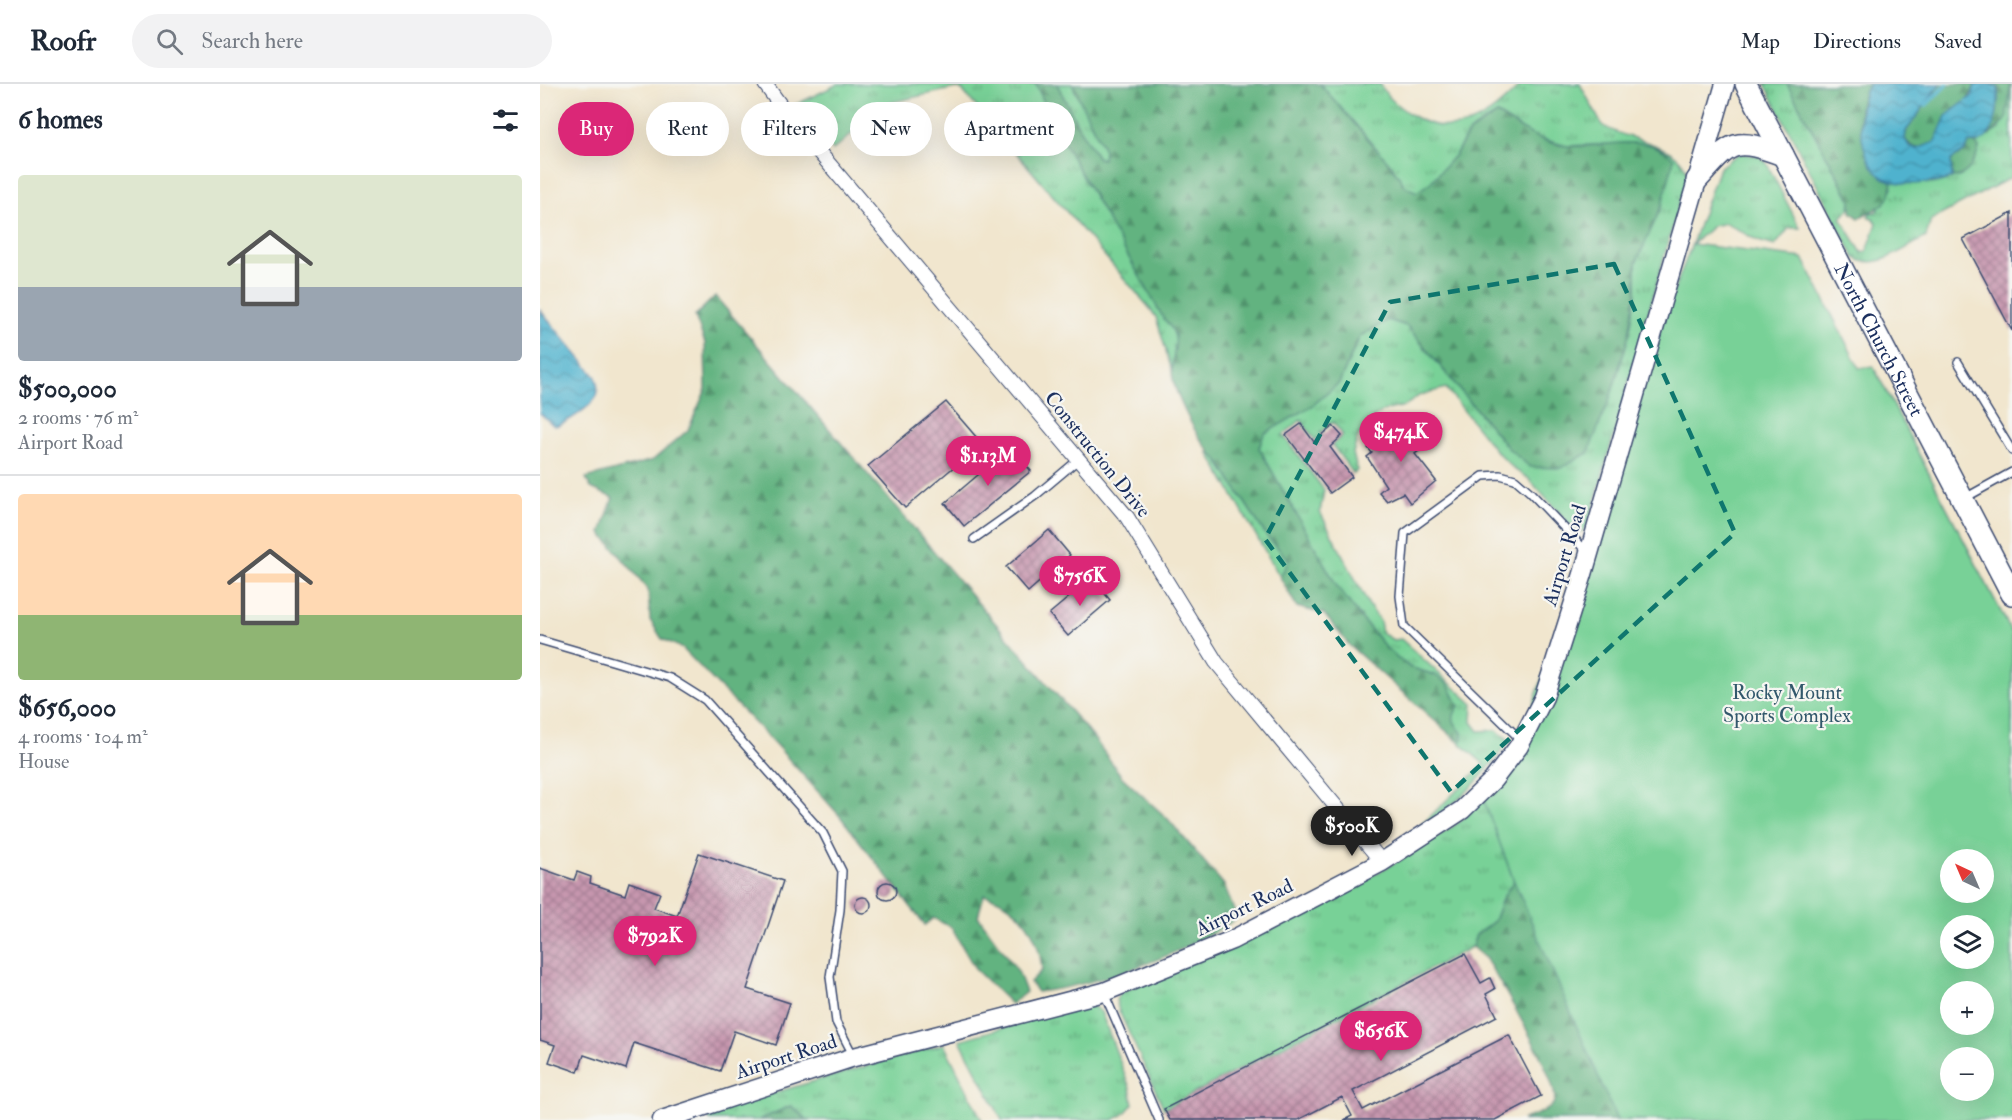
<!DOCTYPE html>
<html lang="en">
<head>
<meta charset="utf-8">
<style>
	body { margin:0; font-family:"IM FELL Double Pica",serif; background:#f2f2f3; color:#1f2937; height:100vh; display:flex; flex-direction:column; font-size:22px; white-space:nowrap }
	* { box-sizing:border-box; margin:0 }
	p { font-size:20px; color:#747a83 }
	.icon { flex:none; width:33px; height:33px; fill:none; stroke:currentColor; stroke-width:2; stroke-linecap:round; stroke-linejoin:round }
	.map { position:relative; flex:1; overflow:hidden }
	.side { display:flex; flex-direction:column; background:#fff; width:540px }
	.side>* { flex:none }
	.guide { position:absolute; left:18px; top:18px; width:570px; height:54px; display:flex; gap:12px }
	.needle { width:39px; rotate:316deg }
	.tools { position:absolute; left:1400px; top:765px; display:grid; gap:12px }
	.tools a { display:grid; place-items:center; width:54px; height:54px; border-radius:50%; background:#fff; box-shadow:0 6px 24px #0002; font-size:30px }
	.price { position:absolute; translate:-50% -51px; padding:0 14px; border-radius:21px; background:#db2777; color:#fff; font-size:20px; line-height:39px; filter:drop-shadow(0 2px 3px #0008) }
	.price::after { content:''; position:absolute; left:50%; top:36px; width:18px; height:14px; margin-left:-9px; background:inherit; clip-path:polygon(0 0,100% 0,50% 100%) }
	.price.current { background:#222; color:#fff }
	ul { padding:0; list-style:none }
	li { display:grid; align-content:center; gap:12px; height:318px; padding:0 18px }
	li+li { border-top:2px solid #e0e1e3 }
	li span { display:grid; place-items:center; height:186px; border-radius:6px; color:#555 }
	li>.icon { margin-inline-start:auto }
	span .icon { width:108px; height:108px; fill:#fffc; stroke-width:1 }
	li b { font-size:26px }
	h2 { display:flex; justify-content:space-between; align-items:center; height:72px; padding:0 18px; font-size:26px }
	.pill { padding:0 21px; border-radius:27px; background:#fff; box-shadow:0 6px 24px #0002; font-size:21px; line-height:54px }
	.pill.current { background:#db2777; color:#fff }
	header { display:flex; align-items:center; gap:36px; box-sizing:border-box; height:84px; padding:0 30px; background:#fff; border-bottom:2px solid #e0e1e3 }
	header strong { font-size:28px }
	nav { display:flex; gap:33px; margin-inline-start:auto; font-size:21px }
	.search { width:420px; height:54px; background:#f2f2f3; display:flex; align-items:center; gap:15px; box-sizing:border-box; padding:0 21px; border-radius:33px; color:#747a83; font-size:22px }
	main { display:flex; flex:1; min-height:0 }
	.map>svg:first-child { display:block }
</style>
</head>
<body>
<header>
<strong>Roofr</strong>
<div class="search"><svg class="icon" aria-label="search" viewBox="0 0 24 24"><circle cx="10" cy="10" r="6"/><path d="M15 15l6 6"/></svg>Search here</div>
<nav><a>Map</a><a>Directions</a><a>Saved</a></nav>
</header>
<main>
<section class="side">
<h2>6 homes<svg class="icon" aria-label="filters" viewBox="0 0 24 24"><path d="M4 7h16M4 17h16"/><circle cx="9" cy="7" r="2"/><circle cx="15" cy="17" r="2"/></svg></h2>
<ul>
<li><span style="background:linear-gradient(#dfe7d0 60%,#9aa5b1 0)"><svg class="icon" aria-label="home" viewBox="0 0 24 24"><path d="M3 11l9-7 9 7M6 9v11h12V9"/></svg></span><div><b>$500,000</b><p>2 rooms · 76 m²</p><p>Airport Road</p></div></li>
<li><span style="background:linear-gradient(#ffd9b3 65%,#8fb573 0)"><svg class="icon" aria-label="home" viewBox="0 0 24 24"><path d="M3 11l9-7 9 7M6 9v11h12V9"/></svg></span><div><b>$656,000</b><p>4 rooms · 104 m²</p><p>House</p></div></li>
</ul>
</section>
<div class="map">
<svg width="1472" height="1036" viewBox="0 0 1472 1036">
	<defs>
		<pattern id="grass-tufts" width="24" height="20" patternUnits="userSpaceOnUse" patternTransform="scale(1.5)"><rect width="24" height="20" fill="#78d197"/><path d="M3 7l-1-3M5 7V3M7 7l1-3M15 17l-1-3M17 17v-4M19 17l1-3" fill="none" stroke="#62aa7e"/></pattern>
		<pattern id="forest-firs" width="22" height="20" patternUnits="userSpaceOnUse" patternTransform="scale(1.5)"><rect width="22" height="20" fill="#62b380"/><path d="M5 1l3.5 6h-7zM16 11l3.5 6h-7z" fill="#50926c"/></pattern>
		<pattern id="water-waves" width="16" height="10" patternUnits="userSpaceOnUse" patternTransform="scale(1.5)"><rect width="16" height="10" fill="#4fb2ce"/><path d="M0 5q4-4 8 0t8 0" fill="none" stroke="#4191aa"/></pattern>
		<pattern id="building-cross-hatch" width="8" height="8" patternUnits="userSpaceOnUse" patternTransform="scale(1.5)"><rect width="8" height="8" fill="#c797af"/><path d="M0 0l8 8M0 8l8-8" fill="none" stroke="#a17c92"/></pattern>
	</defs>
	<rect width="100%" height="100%" fill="#f6f6f2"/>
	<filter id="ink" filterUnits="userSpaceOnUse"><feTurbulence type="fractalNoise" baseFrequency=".0167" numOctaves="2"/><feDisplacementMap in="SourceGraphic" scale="12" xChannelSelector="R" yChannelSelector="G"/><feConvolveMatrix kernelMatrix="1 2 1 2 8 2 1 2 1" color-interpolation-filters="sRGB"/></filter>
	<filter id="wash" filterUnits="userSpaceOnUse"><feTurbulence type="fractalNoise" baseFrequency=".008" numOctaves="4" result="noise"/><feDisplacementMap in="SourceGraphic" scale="24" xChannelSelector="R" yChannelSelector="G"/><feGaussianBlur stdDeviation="1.35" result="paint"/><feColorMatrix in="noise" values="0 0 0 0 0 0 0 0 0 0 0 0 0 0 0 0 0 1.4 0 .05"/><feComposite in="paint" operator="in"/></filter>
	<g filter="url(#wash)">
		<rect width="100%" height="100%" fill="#f1e6ce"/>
		<path fill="url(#grass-tufts)" stroke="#4a807a" stroke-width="1.5" d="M298,0H496L517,47L624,235C642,253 636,264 632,287L616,233L607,221L422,6L416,4L348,19L293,66L255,21Z
			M517,0H532L564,66V75L558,74L541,48Z
			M780,0H840C847,14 860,24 873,32C917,58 951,33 981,0H1040L1062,41C1085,57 1145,59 1147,92L1048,442L1041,448L1035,447L988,394L975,386L955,366L906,304L880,311L865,322L843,327L832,335L818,352L813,369L817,386L814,390L792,361L803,351L793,338L780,349L782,352L775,356L761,336L743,351L784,406L780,428L830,523L840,537L842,549L853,556L861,555L933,620L932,638L939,647L956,646L969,656C942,696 917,721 876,746L944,680L921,660L922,649C909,634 903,610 895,591L869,583L847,565L821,534L798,504L719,364L723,350L772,322L799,299L820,252L848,236L867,242L969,365L1070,314L1089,251L1096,208V179L1122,121L1094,59L1027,62L995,53L957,30L929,48L915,71L891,98L877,108L866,104L850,80Z
			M1225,0H1247L1311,117L1310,124L1301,134L1322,169L1327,167L1337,139L1333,134L1328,133L1330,129L1336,128L1352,105L1351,96L1392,100L1421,92L1439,65L1436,59L1459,45L1471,0L1472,93L1391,136L1386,153C1366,163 1334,189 1314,173Z
			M1199,69L1219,72L1226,78L1260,144H1249L1235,162L1218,157L1186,139L1173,142L1152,160L1179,84Z
			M1333,282L1472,549V638L956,748L974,797L963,813L954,837L936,851L932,863L624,1025L579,927L576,916L580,909C695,856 819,809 922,736Z
			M668,368L677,375L726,451L749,476L740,493Z
			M551,921L561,928L590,1004L593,1020L583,1031L573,1036H462L420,956L535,923Z
			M404,960L442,1036H267L251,1022L219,1036H170L168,1032L174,1026Z"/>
		<path fill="url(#forest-firs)" stroke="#3e716f" stroke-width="1.5" d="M496,0H517L541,48L558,74L563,75L564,66L532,0H780L850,80L866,103L877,108L891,98L915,71L929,48L957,30C979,43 1002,60 1028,62C1061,65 1108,46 1134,75L1122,121L1096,179V208L1089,251L1070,314L1048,369L1021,384L990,383L969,365L867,242L848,236L820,252L799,299L772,322L724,350L719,364L798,504L821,534L847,565L869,583L895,591L908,600L919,622C910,634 913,638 922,649L921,660L810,562L784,530L757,523L740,493L749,476L726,451L677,375C660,361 632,308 632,286C633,262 643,255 624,235L517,47Z
			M1247,0H1329C1308,32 1326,66 1344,94L1351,96C1355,122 1336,123 1319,134L1311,128V116Z
			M1400,0H1439L1435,1C1431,16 1417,25 1407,37C1401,43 1400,51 1396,57C1387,69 1372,66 1365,55L1366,47Z
			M1448,0H1471L1466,36L1448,52L1457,28L1458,3Z
			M1429,59L1436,60L1439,64C1434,79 1429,91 1412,94L1411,76L1425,67Z
			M175,212L553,653L582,693L628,735L684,801L697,834C645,870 559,901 497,908L490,898L502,886C499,850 481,820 444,811L438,832L478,887L486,908L471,920L436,886L411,843L393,834L385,841L299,731L236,661L142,564L122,555L110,536L108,505L61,449L73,414L51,404L46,394L113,376L148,346L166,305L165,259L155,232Z
			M956,748L1132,1036H982C992,1031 1010,1028 1014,1018C1022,999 959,897 946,875L932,863L936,851L954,837L963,813L974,797Z
			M251,1022L267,1036H219Z"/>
		<path fill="#78d197" stroke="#4a807a" stroke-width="1.5" fill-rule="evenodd" d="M1152,160L1263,174L1319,284L1333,282L1472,549V1036H1077L974,797L944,717L972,683L1127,224ZM1410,776H1443V808H1410ZM1410,842H1443V874H1410ZM1410,908H1443V940H1410ZM1410,974H1443V1006H1410Z"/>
		<path fill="url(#water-waves)" stroke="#357096" stroke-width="1.5" d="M1329,0H1400L1366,47L1365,55L1369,62L1377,65L1395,58L1406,32L1432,12L1435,1L1448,0L1458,3C1459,23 1456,62 1429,59L1425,67L1411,76L1412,94C1397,100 1359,103 1344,94C1319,79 1314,23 1329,0Z
			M0,226L56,293C57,299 59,306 57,312C52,322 25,341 14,342L0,329Z"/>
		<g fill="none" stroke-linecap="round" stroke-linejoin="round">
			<path stroke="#4fb2ce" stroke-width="4" d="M1386,21L1407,0"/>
		</g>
		<g id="blocks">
			<path fill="url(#building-cross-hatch)" d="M1472,129V247L1423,155Z
				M406,318L444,362L430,374L428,371L365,424L328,382Z
				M872,338L888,360L875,370L896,397L870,419L863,409L847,417L839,408L846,402L827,373L832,369L828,364L855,343L858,348Z
				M761,340L774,358L793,342L802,352L790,363L812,393L790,409L746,351Z
				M471,363L491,387L424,442L405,419Z
				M509,446L530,471L488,508L466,483Z
				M552,494L570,516L528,552L509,530Z
				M159,769L243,797L207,905L250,919L236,961L194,947L180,987L94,959L86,985L44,971L38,988L9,978L15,961L0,956V784L34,796L37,788L51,793L50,799L85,811L89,798L120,809L114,824L137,832Z
				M338 807a9 9 0 1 1 18 0a9 9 0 1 1-18 0Z
				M315 821a8 8 0 1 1 16 0a8 8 0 1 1-16 0Z
				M925,870L941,899L950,894L955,905L946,910L957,932L813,1007L823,1026L969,951L1001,1012L955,1036H804L812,1032L802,1013L758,1036H630L624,1025Z"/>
		</g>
	</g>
	<g filter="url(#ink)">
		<use href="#blocks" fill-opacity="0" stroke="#3b4a6f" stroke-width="1.5"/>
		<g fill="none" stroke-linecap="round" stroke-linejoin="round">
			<g stroke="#3b4a6f" stroke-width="10">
				<path id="lane" d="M1418,278L1472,367
					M1425,414L1472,388
					M434,455L495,412L539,375
					M0,556L130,594L165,616L283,749L302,787L300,826L290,893L296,938L313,971
					M980,655L864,542L860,512L865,449L943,392L960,391L975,395L990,408L1047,468
					M564,909L619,1036"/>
			</g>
			<g stroke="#3b4a6f" stroke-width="16">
				<path id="street" d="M225,0L246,29L587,433L676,578L842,778"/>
			</g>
			<g stroke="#3b4a6f" stroke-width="21">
				<path id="secondary" d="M122,1036L314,973L564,908L692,856L842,778L922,726L953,696L979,662L1004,613L1043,490L1185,0"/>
			</g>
			<g stroke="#3b4a6f" stroke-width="24">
				<g id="primary">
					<path id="s1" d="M1206,0L1472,510"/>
					<path d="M1157,96C1192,57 1193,53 1243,71"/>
				</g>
			</g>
			<use href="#lane" stroke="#fff" stroke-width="7"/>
			<use href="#street" stroke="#fff" stroke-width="14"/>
			<use href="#secondary" stroke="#fff" stroke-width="18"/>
			<use href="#primary" stroke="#fff" stroke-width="21"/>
		</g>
	</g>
	<path fill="none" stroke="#0f766e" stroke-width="4.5" stroke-dasharray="12 8" stroke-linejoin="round" d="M1074,180L1195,449L911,708L725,455L850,218Z"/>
	<g text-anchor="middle" stroke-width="4.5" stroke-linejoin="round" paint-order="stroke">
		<g font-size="20" fill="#1b2f5e" stroke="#f6f6f2">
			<text dy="7" stroke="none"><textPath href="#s1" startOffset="288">North Church Street</textPath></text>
			<text transform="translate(558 370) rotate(51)" y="7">Construction Drive</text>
			<text transform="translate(1024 471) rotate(-73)" y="7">Airport Road</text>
			<text transform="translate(704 823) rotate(-26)" y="7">Airport Road</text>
			<text transform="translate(246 972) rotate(-18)" y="7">Airport Road</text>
		</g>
		<g font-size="20" fill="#32586c" stroke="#f6f6f2">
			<text x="1247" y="615">Rocky Mount<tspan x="1247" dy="23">Sports Complex</tspan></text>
		</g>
	</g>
</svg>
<div class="tools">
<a><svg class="needle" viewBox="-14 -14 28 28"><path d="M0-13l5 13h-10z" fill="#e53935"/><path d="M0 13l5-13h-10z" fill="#747a83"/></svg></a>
<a><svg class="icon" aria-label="layers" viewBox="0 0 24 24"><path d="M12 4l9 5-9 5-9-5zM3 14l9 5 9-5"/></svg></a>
<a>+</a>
<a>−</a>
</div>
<b class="price" style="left:861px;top:379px">$474K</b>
<b class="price" style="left:448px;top:403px">$1.13M</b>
<b class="price" style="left:540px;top:523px">$756K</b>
<b class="price current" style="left:812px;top:773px">$500K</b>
<b class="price" style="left:115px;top:883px">$792K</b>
<b class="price" style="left:841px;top:978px">$656K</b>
<div class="guide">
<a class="pill current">Buy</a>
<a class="pill">Rent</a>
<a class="pill">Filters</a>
<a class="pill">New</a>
<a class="pill">Apartment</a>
</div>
</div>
</main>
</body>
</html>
